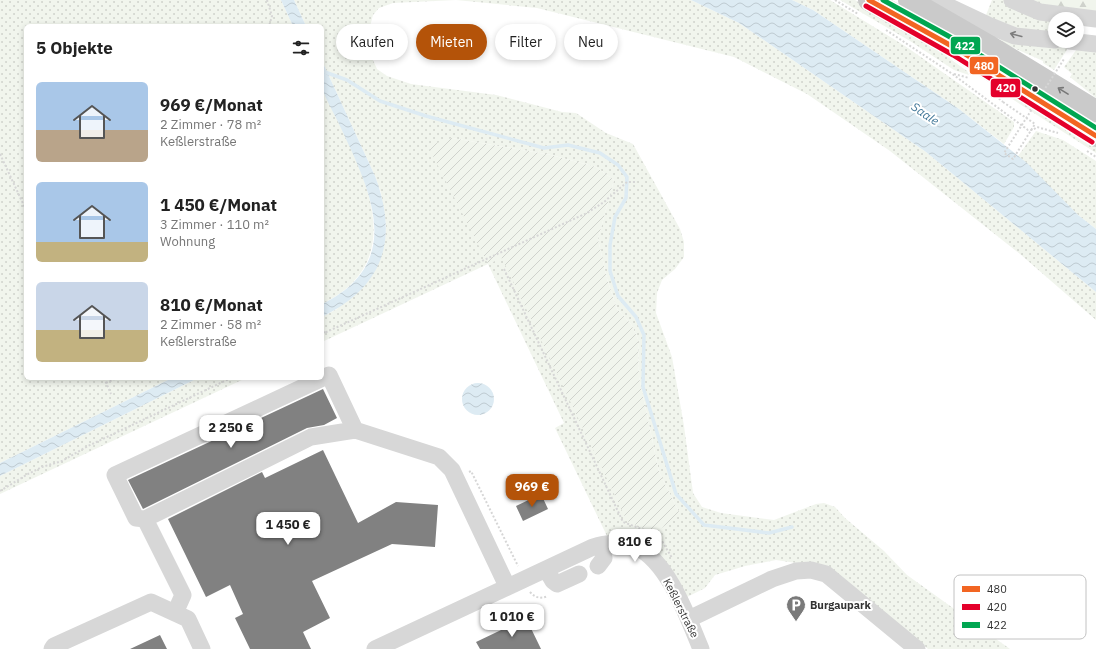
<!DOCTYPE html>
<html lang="de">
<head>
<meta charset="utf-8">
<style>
	body { margin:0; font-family:"IBM Plex Sans",sans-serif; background:#f6f6f6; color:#222; height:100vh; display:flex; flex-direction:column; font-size:15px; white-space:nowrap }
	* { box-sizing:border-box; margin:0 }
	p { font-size:13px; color:#767676 }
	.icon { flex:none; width:22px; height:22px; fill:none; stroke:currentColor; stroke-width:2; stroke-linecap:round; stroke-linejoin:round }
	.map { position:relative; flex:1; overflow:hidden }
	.details { position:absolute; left:24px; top:24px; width:300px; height:356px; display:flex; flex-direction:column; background:#fff; border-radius:6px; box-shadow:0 2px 6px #0003 }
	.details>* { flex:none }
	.top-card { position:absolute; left:336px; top:24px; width:380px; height:36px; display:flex; gap:8px }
	.buttons { position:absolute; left:1048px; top:12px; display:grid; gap:8px }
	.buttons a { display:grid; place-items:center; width:36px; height:36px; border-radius:50%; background:#fff; box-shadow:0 2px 6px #0003; font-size:20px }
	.price { position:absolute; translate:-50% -34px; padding:0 9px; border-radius:8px; background:#fff; color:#222; font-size:13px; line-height:26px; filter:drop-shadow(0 1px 2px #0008) }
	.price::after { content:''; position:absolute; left:50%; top:24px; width:12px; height:9px; margin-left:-6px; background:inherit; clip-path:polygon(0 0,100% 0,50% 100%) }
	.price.on { background:#b45309; color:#fff }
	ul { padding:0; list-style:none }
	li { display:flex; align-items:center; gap:12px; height:100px; padding:0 12px }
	li span { display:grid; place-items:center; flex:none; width:112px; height:80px; border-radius:6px; color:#555 }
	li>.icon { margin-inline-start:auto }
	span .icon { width:48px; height:48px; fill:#fffc; stroke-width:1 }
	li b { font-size:17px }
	h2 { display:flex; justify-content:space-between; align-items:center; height:48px; padding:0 12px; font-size:17px }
	.pill { padding:0 14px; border-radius:18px; background:#fff; box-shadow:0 2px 6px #0003; font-size:14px; line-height:36px }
	.pill.on { background:#b45309; color:#fff }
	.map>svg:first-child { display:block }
</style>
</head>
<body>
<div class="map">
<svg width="1096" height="649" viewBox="0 0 1096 649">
	<defs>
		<pattern id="grass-dots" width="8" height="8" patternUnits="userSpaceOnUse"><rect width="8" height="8" fill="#f1f5ed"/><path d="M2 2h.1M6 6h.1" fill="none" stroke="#cfd2cc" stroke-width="1.8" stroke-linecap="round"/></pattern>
		<pattern id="forest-firs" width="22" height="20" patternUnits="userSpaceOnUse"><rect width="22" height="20" fill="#f1f5ed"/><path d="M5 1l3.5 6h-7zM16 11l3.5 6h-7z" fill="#cfd2cc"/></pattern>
		<pattern id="garden-furrows" width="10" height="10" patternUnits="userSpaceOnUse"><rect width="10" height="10" fill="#f1f5ed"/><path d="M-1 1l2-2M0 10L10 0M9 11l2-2" fill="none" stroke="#cfd2cc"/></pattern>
		<pattern id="water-waves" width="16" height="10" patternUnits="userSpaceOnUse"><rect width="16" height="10" fill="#ddebf3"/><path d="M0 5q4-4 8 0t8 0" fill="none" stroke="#becad1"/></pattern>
	</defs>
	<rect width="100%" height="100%" fill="#fff"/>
	<path fill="url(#grass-dots)" fill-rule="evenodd" d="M0,0H281L293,26H26V378H172L0,463Z
		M294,0H691L739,23L926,152L1096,292V320L1020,254L890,151L807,94L734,57L537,8L456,0L393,3L379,8L373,15L368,34V49L377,69L387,76L411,84L496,95L562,112L576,113L606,133L633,144L680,229L684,242V257L675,269L662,280L657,293L656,313L672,357L684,426L693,493L702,507L721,513L774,520L816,504L824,503L835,507L845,518L884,551L907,575L1010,649H928L830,568L776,560L745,566L715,575L705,588L685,598C662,562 656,533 607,536L555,428L564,423L488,264L322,342V317L337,309L385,240L386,225L381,193L375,176L322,61V26H306ZM452,138L551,155L596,167L614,180L598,239L607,279L617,309L631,324L638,339L639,377L659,472L680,514L502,257L488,264Z
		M792,0H830L905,46L1014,122V127L1004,144L959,109L813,10Z
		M840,0H855L923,39L967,71L969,75L954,70L910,41Z
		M992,0H1005L1055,19V37L984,20Z
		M999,38L1070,45L1054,70L1043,63V61L1005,44Z
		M1079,46L1096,48V98L1070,77L1072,74L1064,67Z
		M322,88C354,157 420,256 322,304Z
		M1006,95L1025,99L1096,144V153Z
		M1036,131L1063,140L1096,161V229L1078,215L1018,156Z
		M198,378H246L0,494V476Z"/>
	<path fill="url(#forest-firs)" d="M1023,0H1096V16Z"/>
	<path fill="url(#garden-furrows)" d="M452,138L551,155L596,167L614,180L598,239L607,279L617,309L631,324L638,339L639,377L659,472L680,514L655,533L627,521L502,258L488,264L428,146Z"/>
	<path fill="url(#water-waves)" d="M281,0H294L306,26H293Z
		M691,0H792L813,10L959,109L1027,163L1078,215L1096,229V292L926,152L739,23Z
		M322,61L375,176C399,240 384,286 322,317V304C408,262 369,188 339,124C334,113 326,100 322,88C320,80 322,69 322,61Z
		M172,378H198L0,476V463Z
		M462 399a16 16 0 1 1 32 0a16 16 0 1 1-32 0Z"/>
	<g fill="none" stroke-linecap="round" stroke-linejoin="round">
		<path stroke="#ddebf3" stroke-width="3.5" d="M322,71L347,80L380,101L426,116L544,148L568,145L600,153L618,165L627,177L626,198L615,217L610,245V271L618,296L636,317L644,335L643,387L676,494L704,525L769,533L792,527"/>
	</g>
	<path fill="#818181" d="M323,389L337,418L324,425L307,428L143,509L128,480Z
		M323,450L358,523L396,502L438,505L435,547L392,544L312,581L330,618L303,632L311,649H250L235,618L243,614L230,585L206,597L168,519L262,472L265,478Z
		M541,494L548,509L523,521L516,506Z
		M526,618L541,649H480L476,642Z
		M160,635L167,649H130Z"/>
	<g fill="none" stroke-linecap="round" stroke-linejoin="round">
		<path stroke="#d6d6d6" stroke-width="2" stroke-dasharray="2 2" stroke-linecap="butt" d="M267,0L272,16L269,26
			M835,0L858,14
			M886,30L951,73L1028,130H1033L1037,127L1058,133
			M954,74L969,78
			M997,93L995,95L1003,102
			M1087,151L1096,157
			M0,154L26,210
			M504,269L623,522L650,532L662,541L672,558
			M322,328L325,333
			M322,334L587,213L604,202L627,182H637
			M104,378L111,394
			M106,383L117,378
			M469,472L471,471L518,566
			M0,491L28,474L42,467L62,461L88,446L231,378
			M530,592C535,598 541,599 548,596"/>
		<path stroke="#d7d7d7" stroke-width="17" d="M935,0L990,26L1015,36L1055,40
			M1012,0L1040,12L1096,19
			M1069,41L1096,44
			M145,519L136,518L115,475L329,375L355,430
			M598,566L604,558L601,545
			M546,569L553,581L557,584L579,574
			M175,613L183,595L145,519L311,437L355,430L439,457L452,470L507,586
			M689,619L772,579L796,571L811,570L826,574L917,649
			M52,649L54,646L151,602L188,619L202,649
			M375,649L593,547C605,543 623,541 636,547C668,561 688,618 701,649"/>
		<path stroke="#cacaca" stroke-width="22" d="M869,0L957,49L1096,136
			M909,0L989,46L1096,111"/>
		<path stroke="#d6d6d6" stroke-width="2" stroke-dasharray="2 2" stroke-linecap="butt" d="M1003,102L1035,124L1013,159L1004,153L1064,59"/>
		<g stroke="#fff" stroke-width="8">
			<path id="bus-1" d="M869,0L957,49L1096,136"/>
		</g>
		<g stroke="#fff" stroke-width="8">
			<path id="bus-2" d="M866,6L953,55L1092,142"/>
		</g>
		<g stroke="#fff" stroke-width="8">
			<path id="bus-3" d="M883,0L961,43L1096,128"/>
		</g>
		<use href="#bus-1" stroke="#f26522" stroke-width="5"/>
		<use href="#bus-2" stroke="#e4002b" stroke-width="5"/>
		<use href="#bus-3" stroke="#00a651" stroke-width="5"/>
	</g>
	<defs><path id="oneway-shaft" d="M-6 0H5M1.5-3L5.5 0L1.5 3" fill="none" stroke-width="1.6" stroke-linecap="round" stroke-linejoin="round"/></defs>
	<use stroke="#7d7d7d" href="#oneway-shaft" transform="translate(1016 35) rotate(-165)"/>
	<use stroke="#777" href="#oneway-shaft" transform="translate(1063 91) rotate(-148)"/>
	<defs>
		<g id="parking-pin" transform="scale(1)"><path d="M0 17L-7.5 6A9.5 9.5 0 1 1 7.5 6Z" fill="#7a7a7a" stroke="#fff"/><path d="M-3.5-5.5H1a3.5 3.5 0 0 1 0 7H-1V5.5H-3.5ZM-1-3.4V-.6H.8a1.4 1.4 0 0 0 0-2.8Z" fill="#fff"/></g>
	</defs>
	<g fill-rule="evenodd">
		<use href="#parking-pin" x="796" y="605"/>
	</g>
	<circle fill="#333" stroke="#fff" stroke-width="1.5" cx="1035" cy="89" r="3.5"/>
	<g text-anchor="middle" stroke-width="4" stroke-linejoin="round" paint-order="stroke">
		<g font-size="11" font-weight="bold" fill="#333" stroke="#fff" text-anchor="start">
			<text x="810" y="609">Burgaupark</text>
		</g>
		<g font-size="11" fill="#333" stroke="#fff">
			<text transform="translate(681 608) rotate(63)" y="4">Keßlerstraße</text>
		</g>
		<g font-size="12" font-style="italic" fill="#3f7597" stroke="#fff">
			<text transform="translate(925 114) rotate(34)" y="4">Saale</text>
		</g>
	</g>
	<rect x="954" y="575" width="132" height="64" rx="6" fill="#fff" stroke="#c2c2c2" stroke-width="1"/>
	<rect x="962" y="586" width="18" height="6" fill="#f26522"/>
	<rect x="962" y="604" width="18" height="6" fill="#e4002b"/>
	<rect x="962" y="622" width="18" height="6" fill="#00a651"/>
	<g font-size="11" fill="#333">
		<text x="987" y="593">480</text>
		<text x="987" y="611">420</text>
		<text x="987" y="629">422</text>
	</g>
	<g stroke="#fff" stroke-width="1.5">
		<rect x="950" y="36" width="31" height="19" rx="4" fill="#00a651"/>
		<rect x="969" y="56" width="30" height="19" rx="4" fill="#f26522"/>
		<rect x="990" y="78" width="31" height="20" rx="4" fill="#e4002b"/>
	</g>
	<g font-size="11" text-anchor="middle" font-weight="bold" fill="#fff">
		<text x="965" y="50">422</text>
		<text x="984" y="70">480</text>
		<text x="1006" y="92">420</text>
	</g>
</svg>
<div class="buttons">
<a><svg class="icon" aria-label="layers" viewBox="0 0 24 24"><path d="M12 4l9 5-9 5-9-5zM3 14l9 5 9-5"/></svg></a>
</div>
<b class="price" style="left:231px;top:449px">2 250 €</b>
<b class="price on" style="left:532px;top:508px">969 €</b>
<b class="price" style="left:288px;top:546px">1 450 €</b>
<b class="price" style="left:635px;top:563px">810 €</b>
<b class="price" style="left:512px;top:638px">1 010 €</b>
<div class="top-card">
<a class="pill">Kaufen</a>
<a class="pill on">Mieten</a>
<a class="pill">Filter</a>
<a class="pill">Neu</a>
</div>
<section class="details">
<h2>5 Objekte<svg class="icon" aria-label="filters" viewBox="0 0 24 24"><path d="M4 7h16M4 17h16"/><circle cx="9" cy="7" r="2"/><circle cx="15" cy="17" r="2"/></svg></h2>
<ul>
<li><span style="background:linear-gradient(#a9c7e8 60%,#b9a48a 0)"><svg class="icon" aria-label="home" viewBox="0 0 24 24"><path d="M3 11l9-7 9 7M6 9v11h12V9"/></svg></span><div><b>969 €/Monat</b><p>2 Zimmer · 78 m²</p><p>Keßlerstraße</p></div></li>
<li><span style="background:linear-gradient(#a9c7e8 75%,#c2b280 0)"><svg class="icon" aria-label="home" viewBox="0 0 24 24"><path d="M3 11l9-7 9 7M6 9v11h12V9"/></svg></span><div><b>1 450 €/Monat</b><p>3 Zimmer · 110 m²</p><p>Wohnung</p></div></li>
<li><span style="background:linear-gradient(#c9d6e8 60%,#c2b280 0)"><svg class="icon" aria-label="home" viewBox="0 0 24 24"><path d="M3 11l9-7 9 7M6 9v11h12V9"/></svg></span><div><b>810 €/Monat</b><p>2 Zimmer · 58 m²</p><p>Keßlerstraße</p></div></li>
</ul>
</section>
</div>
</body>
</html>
